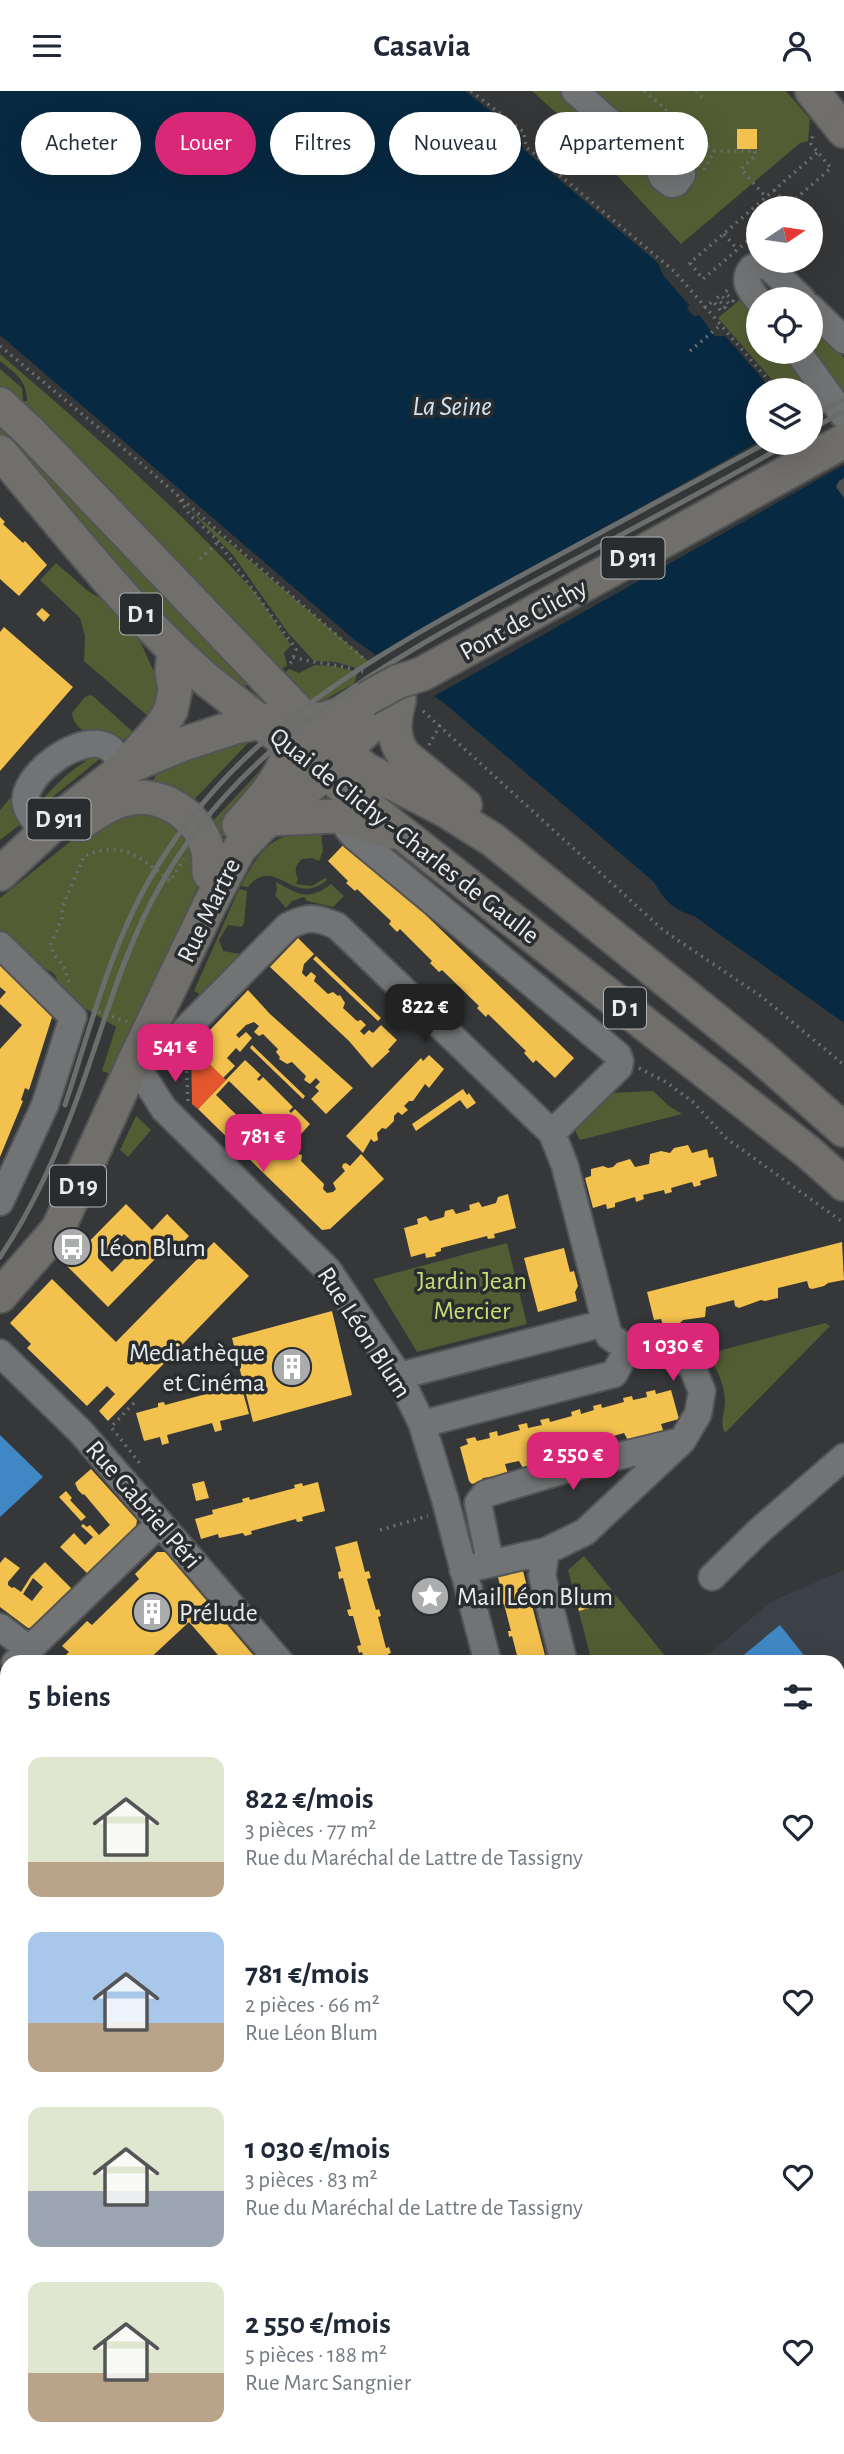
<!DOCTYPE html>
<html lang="fr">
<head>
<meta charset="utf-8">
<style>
	body { margin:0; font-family:"Alegreya Sans",sans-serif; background:#f6f6f7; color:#1f2937; height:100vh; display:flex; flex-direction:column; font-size:26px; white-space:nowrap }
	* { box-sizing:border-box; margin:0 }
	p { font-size:23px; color:#747a83 }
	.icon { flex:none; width:38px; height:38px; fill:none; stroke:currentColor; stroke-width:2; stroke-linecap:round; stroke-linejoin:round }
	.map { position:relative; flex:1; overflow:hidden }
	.details { position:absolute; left:0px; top:1564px; width:845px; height:800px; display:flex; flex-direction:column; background:#fff; border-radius:21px 21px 0 0; box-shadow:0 7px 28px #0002 }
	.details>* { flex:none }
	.top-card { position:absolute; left:21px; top:21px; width:803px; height:63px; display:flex; gap:14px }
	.needle { width:46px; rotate:77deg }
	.buttons { position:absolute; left:746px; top:105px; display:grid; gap:14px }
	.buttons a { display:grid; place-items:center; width:77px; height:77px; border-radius:50%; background:#fff; box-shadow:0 7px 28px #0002; font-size:35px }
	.price { position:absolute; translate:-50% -60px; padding:0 16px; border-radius:14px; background:#db2777; color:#fff; font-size:23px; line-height:46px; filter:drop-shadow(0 2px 4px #0008) }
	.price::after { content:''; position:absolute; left:50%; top:42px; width:21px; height:16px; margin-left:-10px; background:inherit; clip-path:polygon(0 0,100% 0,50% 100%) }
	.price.active { background:#222; color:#fff }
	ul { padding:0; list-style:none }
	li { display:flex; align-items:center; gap:21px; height:175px; padding:0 28px }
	li span { display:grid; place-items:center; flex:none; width:196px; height:140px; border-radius:14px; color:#555 }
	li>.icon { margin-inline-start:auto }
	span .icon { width:84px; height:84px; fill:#fffc; stroke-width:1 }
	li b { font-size:30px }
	h2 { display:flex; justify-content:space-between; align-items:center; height:84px; padding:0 28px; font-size:30px }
	.chip { padding:0 24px; border-radius:32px; background:#fff; box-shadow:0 7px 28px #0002; font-size:24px; line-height:63px }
	.chip.active { background:#db2777; color:#fff }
	header { display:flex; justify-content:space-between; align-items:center; height:91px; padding:0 28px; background:#fff; font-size:32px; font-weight:600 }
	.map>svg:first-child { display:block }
</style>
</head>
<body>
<header><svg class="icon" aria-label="menu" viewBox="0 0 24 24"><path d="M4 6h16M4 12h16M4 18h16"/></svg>Casavia<svg class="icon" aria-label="person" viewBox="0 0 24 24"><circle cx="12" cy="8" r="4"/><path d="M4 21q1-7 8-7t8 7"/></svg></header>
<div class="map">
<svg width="844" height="2363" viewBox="0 0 844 2363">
	<rect width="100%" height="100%" fill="#353738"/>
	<path fill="#3b4147" d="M844,1479V1902L838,1907V1572H698L772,1510Z
		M7,2122V2276L0,2268V2127Z
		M838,2266L844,2274V2363H364L370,2357H838Z
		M107,2357H293L286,2363H114Z"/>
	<path fill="#535d33" d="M532,0H786L810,28L808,50L800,52L681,153L612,79V72Z
		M743,206L758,225V261H784L813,300L810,302V299H781L718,227Z
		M810,233L844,267V300L840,303L810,261Z
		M0,263C87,338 174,413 251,497C266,514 277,536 291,554L284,562L287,574L281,579L21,313L0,295V278L22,297L23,311L27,310C27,289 15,282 0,270Z
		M0,325L44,369L132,471L248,592L242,598L167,532L67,417L0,348Z
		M189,418L368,570L360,578L336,571L314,570L289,543L233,464Z
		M56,472L88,500L112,514L140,550L159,592L158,610L149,626L84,570L85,545L80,527L40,489Z
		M315,574L334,575L358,581L354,593L314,614L284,583L289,578L299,582Z
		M91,604L94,606L133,641L118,653C102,648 73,642 72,622L85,606Z
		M243,648L248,652L191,712L153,691L157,681L182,669Z
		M82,661L101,667L39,717V713C53,696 67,682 86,670Z
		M270,669L222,748L220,749L210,733Z
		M10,707L26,729L0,749V719Z
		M112,717L185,728L200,790L114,984L102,980L116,936L55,899C60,887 55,879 42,878L0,842V807Z
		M321,740L323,760L319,770L312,767L302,768C295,774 294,780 298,788L296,793L312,795L325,787L327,789C294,818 274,762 248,796L241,795C262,754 273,742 321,740Z
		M276,791C298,803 308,811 331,793L344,805L333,816L307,810L304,806L292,810L286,817L275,804L277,799Z
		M239,798L247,800L244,832L242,836L228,834L219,849L223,860L240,863L201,904L194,900Z
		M653,1000L669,1015L682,1023L580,1049L576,1042V1038L610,1002Z
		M136,1025L151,1039L128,1066L120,1059Z
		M507,1152L527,1233L417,1261L373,1188Z
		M825,1232L830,1235L725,1342C719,1331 725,1322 725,1310C724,1292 717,1277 707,1263Z
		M584,1465L670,1571H592L568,1479Z"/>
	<path fill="#072941" d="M0,0H465L521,44L523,58L658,172L663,184L689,214L687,218L695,226L699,224L715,245H725L772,299H758V352L844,368V932L694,825C673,819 664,809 654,791L444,612L356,550L0,244Z"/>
	<path fill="#353738" d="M811,334L844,363V374L431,607L372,566L758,351L810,352Z"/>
	<path fill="#f2c14e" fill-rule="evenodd" d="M737,38H757V58H737Z
		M0,426L5,431L3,433L23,452L25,450L47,474L19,505L0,488Z
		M42,517L50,524L44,531L36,523Z
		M4,536L73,596L0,680V541Z
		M348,749L574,967L555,987L536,969L533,972L524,962L526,960L488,923L486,926L477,917L479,915L442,879L439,881L430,872L432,870L400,838L397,841L389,833L391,830L357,798L355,800L346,792L348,790L328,770Z
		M298,847L314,863L304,873L302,882L306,886L311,881L316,885L314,890L328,903L333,901L338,905L340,904L345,912L343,917L357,930L361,929L366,934L360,940L364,944L369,939L373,942L381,934L397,949L388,959L390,960L372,977L349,950L270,876Z
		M316,865L381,927L378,930L313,868Z
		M0,872L53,923L29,999L25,997L21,1009L23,1010L0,1066V958L22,934L0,913V908L6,901L0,896Z
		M248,899L270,923L353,997L326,1023L311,1008L319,1000L315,996L320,991L316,987L310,993L304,989L306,985L292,971L287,973L279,968L280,966L276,961L278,958L263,943L259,945L254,941L259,935L254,931L246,934L236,944L239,947L246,941L252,947L240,961L236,957L227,967L235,975L223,987L193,957Z
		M252,954L305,1005L303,1008L250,957Z
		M429,964L444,978L429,997L425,993L413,1010H409L404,1015L408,1019L402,1024L398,1021L394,1025V1030L386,1038L382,1037L377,1042L378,1049L374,1051L371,1048L363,1062L346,1045L421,967L423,970Z
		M245,969L261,984L257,988L259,990L263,986L293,1016L289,1020L291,1022L295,1018L310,1033L293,1052L229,990L216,1004L247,1034L249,1031L288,1069L298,1063L302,1064L301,1070L324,1093L323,1098L327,1102L333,1101L336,1098L333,1092L345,1080L342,1076L343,1073L346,1072L350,1075L361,1063L384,1088L330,1138L322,1139L198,1018Z
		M463,998L467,1004L469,1002L476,1012L467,1018L460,1009L416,1040L412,1033Z
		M688,1054L692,1062L707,1058L709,1067L713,1066L717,1085L700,1090L701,1094L694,1096L692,1091L671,1097L672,1101L665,1103L664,1099L643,1104L644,1108L636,1111L635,1106L615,1112V1116L607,1118L606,1113L593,1117L585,1087L591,1085V1078L603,1075L608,1077L613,1076L617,1072L630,1068L635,1076L649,1073L650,1063L661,1060L670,1062L674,1057Z
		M508,1103L516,1137L494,1143L495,1147L488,1148L487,1145L441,1157V1160L435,1162L436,1165L426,1167L425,1162L411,1166L404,1137L418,1133L417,1128L426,1125L430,1130L444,1126L445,1120L453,1118L456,1123L470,1119L469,1114L479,1111L482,1116L496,1112L498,1106Z
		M126,1113L152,1139L167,1123L189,1145L167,1168L161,1162L108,1216L66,1174ZM124,1143L137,1155L112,1181L99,1168Z
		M214,1151L249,1185L108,1330L99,1320L115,1303L107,1295L87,1315L27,1257L31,1253L10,1232L52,1188L116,1251Z
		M842,1151L844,1189L828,1192L824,1195L812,1198L809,1197L807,1190L778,1197V1207L765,1210L761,1209L739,1217L735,1215L734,1209L706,1216L705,1226L683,1229L679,1233L666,1236L663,1234L661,1228L654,1229L647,1201Z
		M564,1157L570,1181L574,1180L578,1195L575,1201L577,1210L538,1221L524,1167Z
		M332,1220L352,1304L253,1331L232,1247Z
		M241,1294L249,1323L220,1330L222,1339L215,1341L212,1332L167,1344L169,1352L162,1354L160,1346L144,1350L136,1322L158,1316V1312L164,1311L165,1314L210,1302L209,1299L216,1297L217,1301Z
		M655,1299L656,1303L671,1299L679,1328L661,1333L664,1342L653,1345L650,1343L629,1351L624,1342L610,1346L612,1355L602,1358L598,1356L574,1363L572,1356L557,1360L559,1370L549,1373L546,1370L524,1379L519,1370L505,1373L508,1383L483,1387L481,1390L472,1393L469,1390L460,1356L468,1353L466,1348L475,1346L477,1350L490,1347L489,1342L497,1340L498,1345L520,1339L518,1334L527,1332L528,1337L542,1334L540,1329L549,1327L550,1331L572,1325L571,1321L580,1318L581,1323L594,1319L593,1315L601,1313L602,1317L624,1311L623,1307L632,1305L633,1309L647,1306L646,1301Z
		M91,1378L137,1429L136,1436L88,1483L60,1456L74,1442L85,1454L93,1446L81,1435L83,1433L87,1436L90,1434L99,1444L110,1434L84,1403L83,1404L78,1399L75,1392Z
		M204,1390L209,1407L196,1410L192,1393Z
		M318,1391L325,1420L302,1426L303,1430L297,1431L296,1428L251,1440L252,1443L245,1445L243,1442L219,1447L218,1443L201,1448L195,1428L213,1423L212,1419L243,1411L242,1408L249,1406L250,1409L295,1397L294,1394L302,1392L303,1395Z
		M66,1400L72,1407L70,1409L86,1426L81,1430L59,1406Z
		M357,1450L365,1481L369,1480L371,1487L367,1488L376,1519L379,1518L381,1525L378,1526L386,1557L389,1556L391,1562L388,1563L390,1572H365L362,1561L359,1562L357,1555L361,1554L353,1525H349L347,1519L351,1518L343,1487L339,1488L338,1481L341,1480L335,1456Z
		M157,1461H165L260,1572H225L189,1531L145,1572H74L65,1565L69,1561L62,1555L87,1530L92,1534L139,1488L135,1483Z
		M5,1466L20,1477L8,1491V1494L12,1497L14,1496L21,1501L31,1485L45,1471L73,1499L36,1536L28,1537L0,1516V1472ZM33,1487L43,1496L32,1510L23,1503Z
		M523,1480L547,1572H519L512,1545L509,1546L508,1540H511L504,1513L501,1514L500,1509L503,1508L498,1486Z
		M587,1507L589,1517L579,1520L576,1510Z
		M0,1781L7,1787V1815L0,1820Z
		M0,1916L7,1924V1986L0,1987Z
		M0,2035L7,2043V2062L0,2054Z
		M838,2054L840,2057L844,2054V2092L840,2087L843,2083L838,2077Z
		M0,2330L7,2337V2347L0,2353Z
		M45,2357H66L70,2363H38Z"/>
	<path fill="#e4572e" d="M193,957L226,989L198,1018L192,1013L191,959Z"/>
	<path fill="#3f88c5" d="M0,1344L43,1386L0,1426Z
		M780,1534L810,1572H734Z
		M844,1823V1885L838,1889V1828Z
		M7,2122V2158L0,2164V2127Z
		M0,2198L7,2206V2249L0,2241Z
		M201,2357H225L219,2363L205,2362Z"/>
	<path fill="#e377a8" d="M400,2357H431L436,2363H393Z
		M477,2357H495L499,2363H471Z
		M686,2357H692L698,2363H668Z"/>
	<path fill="#4e4e4f" d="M844,387V407L836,396L839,390Z"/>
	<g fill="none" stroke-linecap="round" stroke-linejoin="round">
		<g stroke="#525455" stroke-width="30">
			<path id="minor" d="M575,0L660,76
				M664,72H673L681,78L682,84L676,92L671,93L662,86L659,77Z
				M758,209C750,199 742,189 752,177L762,173L769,176L802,208
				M810,216L844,249
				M798,261L844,325
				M354,731L348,738L355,746L618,964L620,970L619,976L552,1042
				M44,741C38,733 28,723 26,714C19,686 81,640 108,656C116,661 119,669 123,678
				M0,854L73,926L45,1014L0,1111
				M0,1262L81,1341L281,1572
				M399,1285L605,1232
				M422,1333L614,1283L628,1258
				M546,1460L542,1484L564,1572
				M490,1471L478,1412L485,1403L574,1376L681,1350
				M463,1479L546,1460L585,1441L682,1350L698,1323L702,1300L692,1276L674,1260L628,1258L609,1245L565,1075L552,1042L337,835C316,826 309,825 288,835L174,950L134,971L164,1018L328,1179L399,1285L422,1333L445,1408L488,1572
				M712,1486L760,1439L844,1366
				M0,1536L29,1558
				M15,1572L160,1432
				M838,1616L844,1611
				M838,1979L844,1986
				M0,2102L7,2095
				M838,2245L844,2252
				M0,2317L7,2323
				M729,2357L731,2363
				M782,2357L783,2363
				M7,2363L14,2357
				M545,2363L562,2357"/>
		</g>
		<g stroke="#525455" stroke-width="37">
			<path id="major" d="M812,0L844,40
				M0,313L29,340L304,627L365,678L445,719L493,749L760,965L844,1039
				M0,361C66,438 131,523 207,589L808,1061L844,1093
				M399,609C394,629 391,646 404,664L465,714
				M129,671L161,636L171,619L175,600L172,581L174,560
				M271,728L336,725L392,741
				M79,733C93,724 107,713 123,709C159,698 199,723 208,760C209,767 209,774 209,782
				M239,734C256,714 279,692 287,666C289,655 287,643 286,632
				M0,783L61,726L123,678L183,653L235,636L270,629L324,628L340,623L366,608
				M0,1205L58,1138L134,971L210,813L239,758L260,736L318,688L359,646L399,609
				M838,1940L844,1936
				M325,2363L332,2357"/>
		</g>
		<path stroke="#6c6d6e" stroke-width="3.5" stroke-dasharray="2 5" stroke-linecap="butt" d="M471,0L524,41L526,56L674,180L777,299
			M644,0L714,60
			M696,0L702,6
			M672,51L682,43L692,40
			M704,79L714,60H755L756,64L741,78L766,106
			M774,99L788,115
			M785,117L831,77L811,53L813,43
			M758,141L703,188L690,172L818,61
			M724,143L738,159
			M704,217L713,210L721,220L725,216L717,207L721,204L729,213L733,210L725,201L728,199
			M0,255L135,367L363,567
			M690,260L718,236
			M180,409L190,424L216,448L296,558L292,570L288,575
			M200,468L218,451
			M293,566C317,573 340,573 363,581
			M423,620L663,839L762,906L844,974
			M429,654L440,634
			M69,891L64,876L53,862L51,853L62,828V817L84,765C123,748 141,767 170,790L184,768
			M92,919L128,931
			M186,966L188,1010
			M639,977L666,991L693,1011L726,1047L844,1132
			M134,1312L111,1336L142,1375
			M380,1439L428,1425
			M0,1687L7,1689
			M454,2357L459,2363
			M613,2357L615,2360L621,2359L626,2362"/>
		<use href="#minor" stroke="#717374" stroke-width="26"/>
		<use href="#major" stroke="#716f6c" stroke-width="33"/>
		<path stroke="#6c6e6e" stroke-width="5" d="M810,327L844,308
			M810,339L844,320
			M65,1014C90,939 109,860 148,791C234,639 376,564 524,483C605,439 685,396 766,352
			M0,1166C36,1113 61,1054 82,994C106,927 124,858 160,795C239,653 384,572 522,497C611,449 701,402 789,352"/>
		<g stroke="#525455" stroke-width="37" stroke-linecap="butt">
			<path id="major-bridge" d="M366,608L397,591L422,583L844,350"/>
		</g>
		<path stroke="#6c6d6e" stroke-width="3.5" stroke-dasharray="2 5" stroke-linecap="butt" d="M823,35L844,16
			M406,638L409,622L416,613"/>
		<use href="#major-bridge" stroke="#716f6c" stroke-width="33"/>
	</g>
	<defs>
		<g id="bus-disc" transform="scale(2.0125)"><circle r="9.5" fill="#aaacad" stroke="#2a2d2f"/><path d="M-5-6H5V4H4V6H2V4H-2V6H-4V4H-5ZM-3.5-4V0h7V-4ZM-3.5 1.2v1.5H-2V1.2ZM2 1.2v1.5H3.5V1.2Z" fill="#fff"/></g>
		<g id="building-disc" transform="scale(2.0125)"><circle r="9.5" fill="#aaacad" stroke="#2a2d2f"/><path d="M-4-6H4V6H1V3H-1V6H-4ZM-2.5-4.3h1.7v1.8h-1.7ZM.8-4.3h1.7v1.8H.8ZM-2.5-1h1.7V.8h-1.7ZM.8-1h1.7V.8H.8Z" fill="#fff"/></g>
		<g id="sight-disc" transform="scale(2.0125)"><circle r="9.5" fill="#aaacad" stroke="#2a2d2f"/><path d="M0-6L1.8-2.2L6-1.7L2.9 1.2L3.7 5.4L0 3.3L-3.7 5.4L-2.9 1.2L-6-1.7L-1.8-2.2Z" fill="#fff"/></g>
	</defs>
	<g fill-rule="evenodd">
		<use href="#bus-disc" x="72" y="1156"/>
		<use href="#building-disc" x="292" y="1276"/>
		<use href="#sight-disc" x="430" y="1505"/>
		<use href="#building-disc" x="152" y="1521"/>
	</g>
	<g text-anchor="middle" stroke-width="7" stroke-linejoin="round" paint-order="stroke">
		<g fill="#2a2d2f" stroke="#b0b2b3" stroke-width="2">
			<rect x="601.5" y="446.5" width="63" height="41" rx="5"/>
			<rect x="120" y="502.5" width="42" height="41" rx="5"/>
			<rect x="27.5" y="707.5" width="63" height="41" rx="5"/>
			<rect x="604" y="896.5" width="42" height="41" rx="5"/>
			<rect x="50" y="1074.5" width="56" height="41" rx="5"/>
		</g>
		<g font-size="24" font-weight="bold" fill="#e9ebec">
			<text x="633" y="475">D 911</text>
			<text x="141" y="531">D 1</text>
			<text x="59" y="736">D 911</text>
			<text x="625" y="925">D 1</text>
			<text x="78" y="1103">D 19</text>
		</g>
		<g font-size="26" fill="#e9ebec" stroke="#2a2d2f">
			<text transform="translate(523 528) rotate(-29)" y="9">Pont de Clichy</text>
			<text transform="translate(405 744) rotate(38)" y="9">Quai de Clichy - Charles de Gaulle</text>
			<text transform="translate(208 819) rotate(-64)" y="9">Rue Martre</text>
			<text transform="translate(365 1241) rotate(57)" y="9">Rue Léon Blum</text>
			<text transform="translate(144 1413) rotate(49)" y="9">Rue Gabriel Péri</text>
		</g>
		<g font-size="26" fill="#e9ebec" stroke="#2a2d2f" text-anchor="start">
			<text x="99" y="1165">Léon Blum</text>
			<text x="265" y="1270" text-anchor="end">Mediathèque<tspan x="265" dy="30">et Cinéma</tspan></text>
			<text x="457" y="1514">Mail Léon Blum</text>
			<text x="179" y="1530">Prélude</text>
		</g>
		<g font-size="26" fill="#c7df75" stroke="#2a2d2f">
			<text x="472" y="1198">Jardin Jean<tspan x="472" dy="30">Mercier</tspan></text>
		</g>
		<g font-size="28" font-style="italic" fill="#d3e4f2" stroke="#2a2d2f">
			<text x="452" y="324">La Seine</text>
		</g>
	</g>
</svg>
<div class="buttons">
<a><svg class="needle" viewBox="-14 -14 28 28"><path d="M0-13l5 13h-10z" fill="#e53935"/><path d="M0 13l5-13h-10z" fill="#747a83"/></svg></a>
<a><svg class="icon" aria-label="locate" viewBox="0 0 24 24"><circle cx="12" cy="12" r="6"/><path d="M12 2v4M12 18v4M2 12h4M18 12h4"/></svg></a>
<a><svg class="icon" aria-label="layers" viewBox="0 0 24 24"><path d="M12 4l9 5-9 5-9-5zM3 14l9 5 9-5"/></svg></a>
</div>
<b class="price active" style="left:425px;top:953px">822 €</b>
<b class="price" style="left:175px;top:993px">541 €</b>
<b class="price" style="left:263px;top:1083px">781 €</b>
<b class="price" style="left:673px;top:1292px">1 030 €</b>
<b class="price" style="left:573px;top:1401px">2 550 €</b>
<div class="top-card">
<a class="chip">Acheter</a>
<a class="chip active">Louer</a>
<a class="chip">Filtres</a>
<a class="chip">Nouveau</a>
<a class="chip">Appartement</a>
</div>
<section class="details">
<h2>5 biens<svg class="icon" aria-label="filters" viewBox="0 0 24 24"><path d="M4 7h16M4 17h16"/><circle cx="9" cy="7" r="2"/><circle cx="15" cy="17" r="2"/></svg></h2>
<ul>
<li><span style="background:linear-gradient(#dfe7d0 75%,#b9a48a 0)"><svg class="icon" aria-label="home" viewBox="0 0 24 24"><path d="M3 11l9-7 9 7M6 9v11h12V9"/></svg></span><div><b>822 €/mois</b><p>3 pièces · 77 m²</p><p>Rue du Maréchal de Lattre de Tassigny</p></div><svg class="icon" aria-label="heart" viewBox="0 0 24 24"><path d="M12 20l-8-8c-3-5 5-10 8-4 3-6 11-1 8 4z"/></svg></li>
<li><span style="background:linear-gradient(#a9c7e8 65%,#b9a48a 0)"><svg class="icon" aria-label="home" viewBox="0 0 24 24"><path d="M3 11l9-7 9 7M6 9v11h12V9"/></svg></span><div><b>781 €/mois</b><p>2 pièces · 66 m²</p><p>Rue Léon Blum</p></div><svg class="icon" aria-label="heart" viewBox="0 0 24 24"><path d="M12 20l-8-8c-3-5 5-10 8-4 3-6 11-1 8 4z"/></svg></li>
<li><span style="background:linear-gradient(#dfe7d0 60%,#9aa5b1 0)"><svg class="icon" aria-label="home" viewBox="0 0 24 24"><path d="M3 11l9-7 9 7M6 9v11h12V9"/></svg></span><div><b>1 030 €/mois</b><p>3 pièces · 83 m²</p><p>Rue du Maréchal de Lattre de Tassigny</p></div><svg class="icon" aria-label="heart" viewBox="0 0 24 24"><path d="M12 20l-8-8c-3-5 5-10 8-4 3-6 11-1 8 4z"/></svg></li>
<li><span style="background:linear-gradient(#dfe7d0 65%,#b9a48a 0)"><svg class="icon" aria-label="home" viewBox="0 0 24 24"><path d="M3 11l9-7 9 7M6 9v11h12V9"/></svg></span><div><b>2 550 €/mois</b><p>5 pièces · 188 m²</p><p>Rue Marc Sangnier</p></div><svg class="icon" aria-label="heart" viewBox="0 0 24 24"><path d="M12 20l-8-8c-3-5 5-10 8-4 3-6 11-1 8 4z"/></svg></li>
</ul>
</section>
</div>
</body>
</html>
